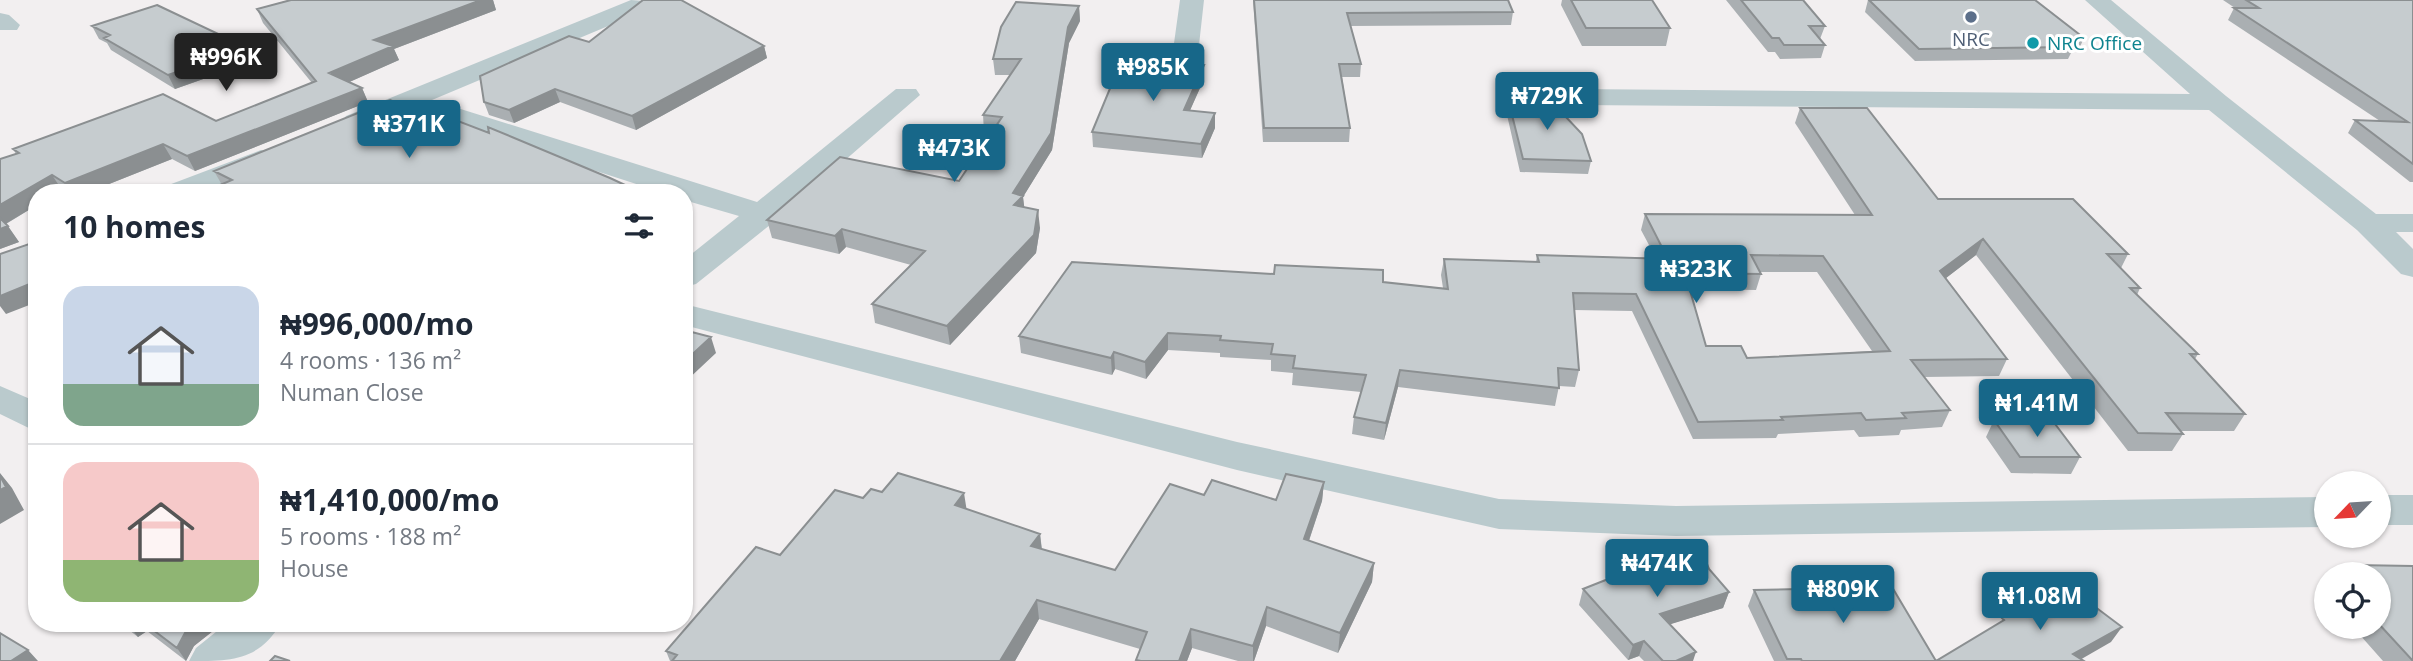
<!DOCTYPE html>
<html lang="en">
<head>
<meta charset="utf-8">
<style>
	body { margin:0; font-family:"Open Sans",sans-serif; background:#f2f2f3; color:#1f2937; height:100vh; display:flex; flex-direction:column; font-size:26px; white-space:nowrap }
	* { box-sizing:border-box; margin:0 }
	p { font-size:23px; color:#747a83 }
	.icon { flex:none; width:38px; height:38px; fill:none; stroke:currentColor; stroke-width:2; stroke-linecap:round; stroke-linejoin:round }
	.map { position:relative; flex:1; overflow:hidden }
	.drawer { position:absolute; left:28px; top:184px; width:665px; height:448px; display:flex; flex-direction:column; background:#fff; border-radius:28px; box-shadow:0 2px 5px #0004 }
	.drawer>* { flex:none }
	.needle { width:46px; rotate:245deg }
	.buttons { position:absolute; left:2314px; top:471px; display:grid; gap:14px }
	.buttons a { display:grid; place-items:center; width:77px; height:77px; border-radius:50%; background:#fff; box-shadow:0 2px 5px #0004; font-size:35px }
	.price { position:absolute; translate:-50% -60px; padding:0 16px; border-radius:7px; background:#176789; color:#fff; font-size:23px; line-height:46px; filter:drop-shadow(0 2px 4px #0008) }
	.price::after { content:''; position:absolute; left:50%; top:42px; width:21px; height:16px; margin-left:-10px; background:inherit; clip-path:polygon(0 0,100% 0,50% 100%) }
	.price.selected { background:#222; color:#fff }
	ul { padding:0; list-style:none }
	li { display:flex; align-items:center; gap:21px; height:175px; padding:0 35px }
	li+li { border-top:2px solid #e0e1e3 }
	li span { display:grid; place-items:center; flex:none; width:196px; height:140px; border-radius:21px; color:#555 }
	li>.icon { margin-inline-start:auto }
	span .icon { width:84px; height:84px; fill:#fffc; stroke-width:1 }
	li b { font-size:30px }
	h2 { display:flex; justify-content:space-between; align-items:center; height:84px; padding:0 35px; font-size:30px }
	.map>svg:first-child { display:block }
</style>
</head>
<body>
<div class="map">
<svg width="2413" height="661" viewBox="0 0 2413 661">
	<rect width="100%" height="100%" fill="#f2eff0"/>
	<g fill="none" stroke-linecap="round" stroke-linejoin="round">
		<path fill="#bacacd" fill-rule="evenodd" d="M631,0L644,1L648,6L644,11L432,100L757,202L896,89H916L920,95L775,221L696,284L684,287V260L739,216L684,200V192H661L408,110L366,128L356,130L346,128L342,122L346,116Z
			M1180,0H1204L1196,72L1192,78H1174L1170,72Z
			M2085,0H2111L2226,96L2376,214H2413V232H2396L2413,249V277L2401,274L2357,230L2209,110L1575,105L1565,103L1561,97L1565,91L1575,89L2190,94Z
			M0,13L9,15L20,25L17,30H0Z
			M261,150L271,153L276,159L271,165L203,192H162L166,186Z
			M684,304L1237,442L1499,499L1676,506L2326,497V527L1676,536L1499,529L1237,470L684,325Z
			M0,386L37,402V432L0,414Z
			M2378,495H2413V525H2378Z
			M227,623H281C259,661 231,661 189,661L196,648Z"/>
	</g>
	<path fill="#aaafb2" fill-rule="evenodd" d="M289,0H493L496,10L394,49L399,60L349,82L362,88L368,102L195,171L172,159L89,192H65L62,190L58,192H37V205L6,224L19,242L0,249L16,154L13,149L216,121L312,83L263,23L257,9Z
		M1253,0H1508L1513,12L1511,25L1350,26L1361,64L1360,77H1342L1350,128L1349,142H1263Z
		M1562,0H1652L1670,28L1666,46H1582L1561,5Z
		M1726,0H1803L1825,26L1820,39L1825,45L1821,58L1780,59L1775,52H1768Z
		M1868,0H2035L2084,38L2078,51H2072L2068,59L1915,61L1865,12Z
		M2223,0H2413V182H2410L2348,133L2355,120L2380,121L2228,20L2234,8H2235Z
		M1079,6L1080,21L1069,43L1052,150L1023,197L1024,207L1040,228L1036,253L950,345L875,323L872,304L911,265L846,247L839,254L772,238L767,220L959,181L992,133L984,132L983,115L1010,75H995L993,59Z
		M92,26L248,48L254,61L175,89L111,50L107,43L99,39Z
		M589,42L764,46L767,58L636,130L560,102L514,123L489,115L484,102Z
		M1174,67L1204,79L1190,110L1215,128L1202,158L1093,147L1092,132Z
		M1509,103L1591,161L1588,174L1520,172L1507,115Z
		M1800,108L1938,199L2128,254L2121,268L2140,288L2137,295L2198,354L2195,359L2245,414L2234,431H2180L2183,434L2172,451H2128L1976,255L1946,278L2007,359L1999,376L1924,377L1950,410L1942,427L1901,430L1899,435L1859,437L1854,430L1778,434L1776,438L1693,439L1632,311L1574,310L1579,370L1575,387L1559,386L1555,406L1398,387L1384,440L1352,434L1354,417L1361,392L1292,385L1293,373L1271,371V360L1220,357V353L1168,350L1146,379L1115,369L1112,375L1021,353L1019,336L1383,282L1443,288L1441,275L1444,259L1536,262L1537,255L1656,258L1641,230L1645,214L1855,215L1795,123ZM1760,272H1817L1872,351L1747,358L1706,346L1690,289L1756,290L1761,274Z
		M435,121L640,192H215L213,188L222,185L214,171Z
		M1994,420L2080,457L2071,474L2011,473L1986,437Z
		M1324,482L1322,501L1309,541L1374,563L1372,582L1338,653L1266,626L1254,661H1238L1192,648L1187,661H1136L1140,649L1039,619L1015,661H670L666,651L780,555L863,498L882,492L967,509L1040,534L1042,549L1115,570L1204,495L1276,500Z
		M1666,548L1709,569L1729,592L1723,608L1670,624L1693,661H1644L1639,656L1628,660L1579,605L1583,589L1663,557Z
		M2354,565L2413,566V661H2383L2352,626H2378V574H2347Z
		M1754,590L1936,661H1774L1748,606Z
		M120,623H216L218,627L194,646L186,661L147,631L138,637Z"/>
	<path fill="#8b8f91" d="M481,0H493L496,10L394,49L399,60L336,88L329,73L374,40Z
		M1079,6L1080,21L1069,43L1052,150L1023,197L1025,213L1016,222L1013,193L1068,27Z
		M764,46L767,58L636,130L632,116Z
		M248,48L254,61L175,89L168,75Z
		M1204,65V79L1184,124V110Z
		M362,88L368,102L195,171L187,156Z
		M555,89L560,102L514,123L509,110Z
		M1215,113V128L1202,158L1201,144Z
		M163,144L172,159L89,192H71L65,183Z
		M52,175L62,190L58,192H37V205L2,226L0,224V205Z
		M1038,210L1040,228L1036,253L950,345L947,326Z
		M8,226L19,242L0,249V229Z
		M842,229L846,247L839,254L835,236Z
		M1983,239L1976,255L1933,288L1940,271Z
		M37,281V302L6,314L0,306V296Z
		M1168,333V350L1146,379L1145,362Z
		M711,337L716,353L684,383V362Z
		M1114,352L1115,369L1112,375L1111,358Z
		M1400,370L1398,387L1384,440L1386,423Z
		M0,473L12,488L24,510L0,524Z
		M1324,482L1322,501L1303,558L1304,539Z
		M964,493L967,512L955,505Z
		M1040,534L1042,553L1031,546Z
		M1374,563L1372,582L1338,653L1340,633Z
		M1729,592L1723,608L1655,629L1660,614Z
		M1037,600L1039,619L1015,661H1000Z
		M1267,607L1266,626L1254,661H1253V646Z
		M130,623H141L147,631L138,637L128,624Z
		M197,623H216L218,627L194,646L186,661L177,648L185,633Z
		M2122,627L2111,642L2078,661L2073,654Z
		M1191,629L1192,648L1187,661H1179Z
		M1644,641L1639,656L1628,660L1633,645Z
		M28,650L38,661H11Z
		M1696,652L1693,661H1676Z"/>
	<path fill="#c6cccf" stroke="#8b8f91" stroke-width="2" fill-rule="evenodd" d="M291,0H481L374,40L393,46L329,73L362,88L187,156L163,144L65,183L52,175L0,205V159L19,153L13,149L163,94L216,121L316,81L257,9Z
		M643,0H681L764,46L632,116L555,89L509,110L484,102L480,76L569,36L589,42Z
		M1254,0H1508L1513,12L1347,13L1361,64H1339L1350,128H1264Z
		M1571,0H1652L1670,28H1586Z
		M1741,0H1803L1825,26H1809L1825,45H1784L1779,38H1772Z
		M1869,0H2035L2084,38H2064L2074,47L1919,49Z
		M2246,0H2413V164L2355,120L2408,122L2234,8H2259Z
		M1016,2L1079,6L1068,27L1051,133L1013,193L1023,196L1014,205L1038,210L1034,235L947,326L872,304L925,251L842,229L835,236L767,220L840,157L959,181L1002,117L983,115L1021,59H993L1001,27Z
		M157,5L248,48L168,75L104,38L110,35L92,26Z
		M1123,57L1169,62L1174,67L1204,65L1184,110L1215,113L1201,144L1092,132Z
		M1548,98L1582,134L1591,161L1523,159L1509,103Z
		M390,100L435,121L445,116L489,133L488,127L610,178L640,192H220L213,188L232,180L214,171Z
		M1800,108H1867L1938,199H2073L2128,254H2107L2140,288H2130L2198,354H2190L2245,414L2166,413L2183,434L2138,433L1983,239L1940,271L2007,359L1911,360L1950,410L1902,413L1906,418L1866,420L1861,413L1781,417L1783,420L1698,422L1636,294L1573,293L1579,370L1558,368L1559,388L1400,370L1386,423L1354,417L1366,375L1293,368L1295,356L1271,354L1273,344L1220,340L1221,336L1168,333L1145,362L1114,352L1111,358L1019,336L1072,262L1274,274L1275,265L1383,270V282L1448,289L1444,259L1539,262L1537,255L1668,259L1645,214L1872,215ZM1751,255L1823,256L1890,351L1747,358L1741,346H1706L1685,273L1761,274Z
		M0,218L8,226L0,229Z
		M29,244L37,250V281L0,296V254Z
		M684,330L711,337L684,362Z
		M1994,420H2052L2080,457H2020Z
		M898,473L964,493L955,505L1040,534L1031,546L1115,570L1170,484L1204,495L1212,480L1276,500L1286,474L1324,482L1304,539L1374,563L1340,633L1267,607L1253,646L1191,629L1179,661H1141L1136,660L1147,632L1037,600L1000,661H672L677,655L666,651L756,547L780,555L835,490L863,498L871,489L882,492Z
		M0,476L6,487L0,490Z
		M1700,547L1709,569L1729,592L1660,614L1696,652L1676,661H1663L1644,641L1633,645L1583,589L1669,555L1666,548Z
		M2354,565L2413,566V661L2378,623V599H2385L2378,592V574H2362Z
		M2066,585L2122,627L2073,654L2084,661H1936L2004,620L2002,618Z
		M1892,587L1936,661H1802L1801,659H1787L1754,590Z
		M144,623H197L185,633L177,648Z
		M0,633L28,650L11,661H0Z
		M275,656L290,661H270Z"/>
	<circle fill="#5c6f8a" stroke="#fff" stroke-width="2.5" cx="1971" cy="17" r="7"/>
	<circle fill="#0f9aa8" stroke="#fff" stroke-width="2.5" cx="2033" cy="43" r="7"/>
	<g text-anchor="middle" stroke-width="6" stroke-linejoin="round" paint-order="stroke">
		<g font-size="19" fill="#4e5e75" stroke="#fff">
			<text x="1971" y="46">NRC</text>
		</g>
		<g font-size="19" fill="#0d838f" stroke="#fff" text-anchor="start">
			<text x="2047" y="50">NRC Office</text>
		</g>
	</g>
</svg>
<div class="buttons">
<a><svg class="needle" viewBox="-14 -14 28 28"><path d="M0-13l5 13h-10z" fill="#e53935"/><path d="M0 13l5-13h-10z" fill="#747a83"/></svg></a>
<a><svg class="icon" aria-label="locate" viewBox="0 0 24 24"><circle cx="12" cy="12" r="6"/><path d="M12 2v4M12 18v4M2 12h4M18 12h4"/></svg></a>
</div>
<b class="price selected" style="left:226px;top:93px">₦996K</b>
<b class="price" style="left:1153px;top:103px">₦985K</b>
<b class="price" style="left:1547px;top:132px">₦729K</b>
<b class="price" style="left:409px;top:160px">₦371K</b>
<b class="price" style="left:954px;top:184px">₦473K</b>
<b class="price" style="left:1696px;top:305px">₦323K</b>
<b class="price" style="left:2037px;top:439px">₦1.41M</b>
<b class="price" style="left:1657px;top:599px">₦474K</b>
<b class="price" style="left:1843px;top:625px">₦809K</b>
<b class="price" style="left:2040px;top:632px">₦1.08M</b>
<section class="drawer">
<h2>10 homes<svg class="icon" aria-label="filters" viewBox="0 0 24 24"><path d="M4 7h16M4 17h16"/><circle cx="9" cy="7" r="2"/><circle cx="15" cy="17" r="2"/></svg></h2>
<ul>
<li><span style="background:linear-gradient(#c9d6e8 70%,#7fa58c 0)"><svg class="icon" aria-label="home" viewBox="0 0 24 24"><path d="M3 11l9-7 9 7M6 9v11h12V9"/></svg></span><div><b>₦996,000/mo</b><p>4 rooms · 136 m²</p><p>Numan Close</p></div></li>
<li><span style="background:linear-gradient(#f6c9c9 70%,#8fb573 0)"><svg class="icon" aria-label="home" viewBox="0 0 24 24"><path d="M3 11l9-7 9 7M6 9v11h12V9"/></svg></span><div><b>₦1,410,000/mo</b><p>5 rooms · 188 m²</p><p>House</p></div></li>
</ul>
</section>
</div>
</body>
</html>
